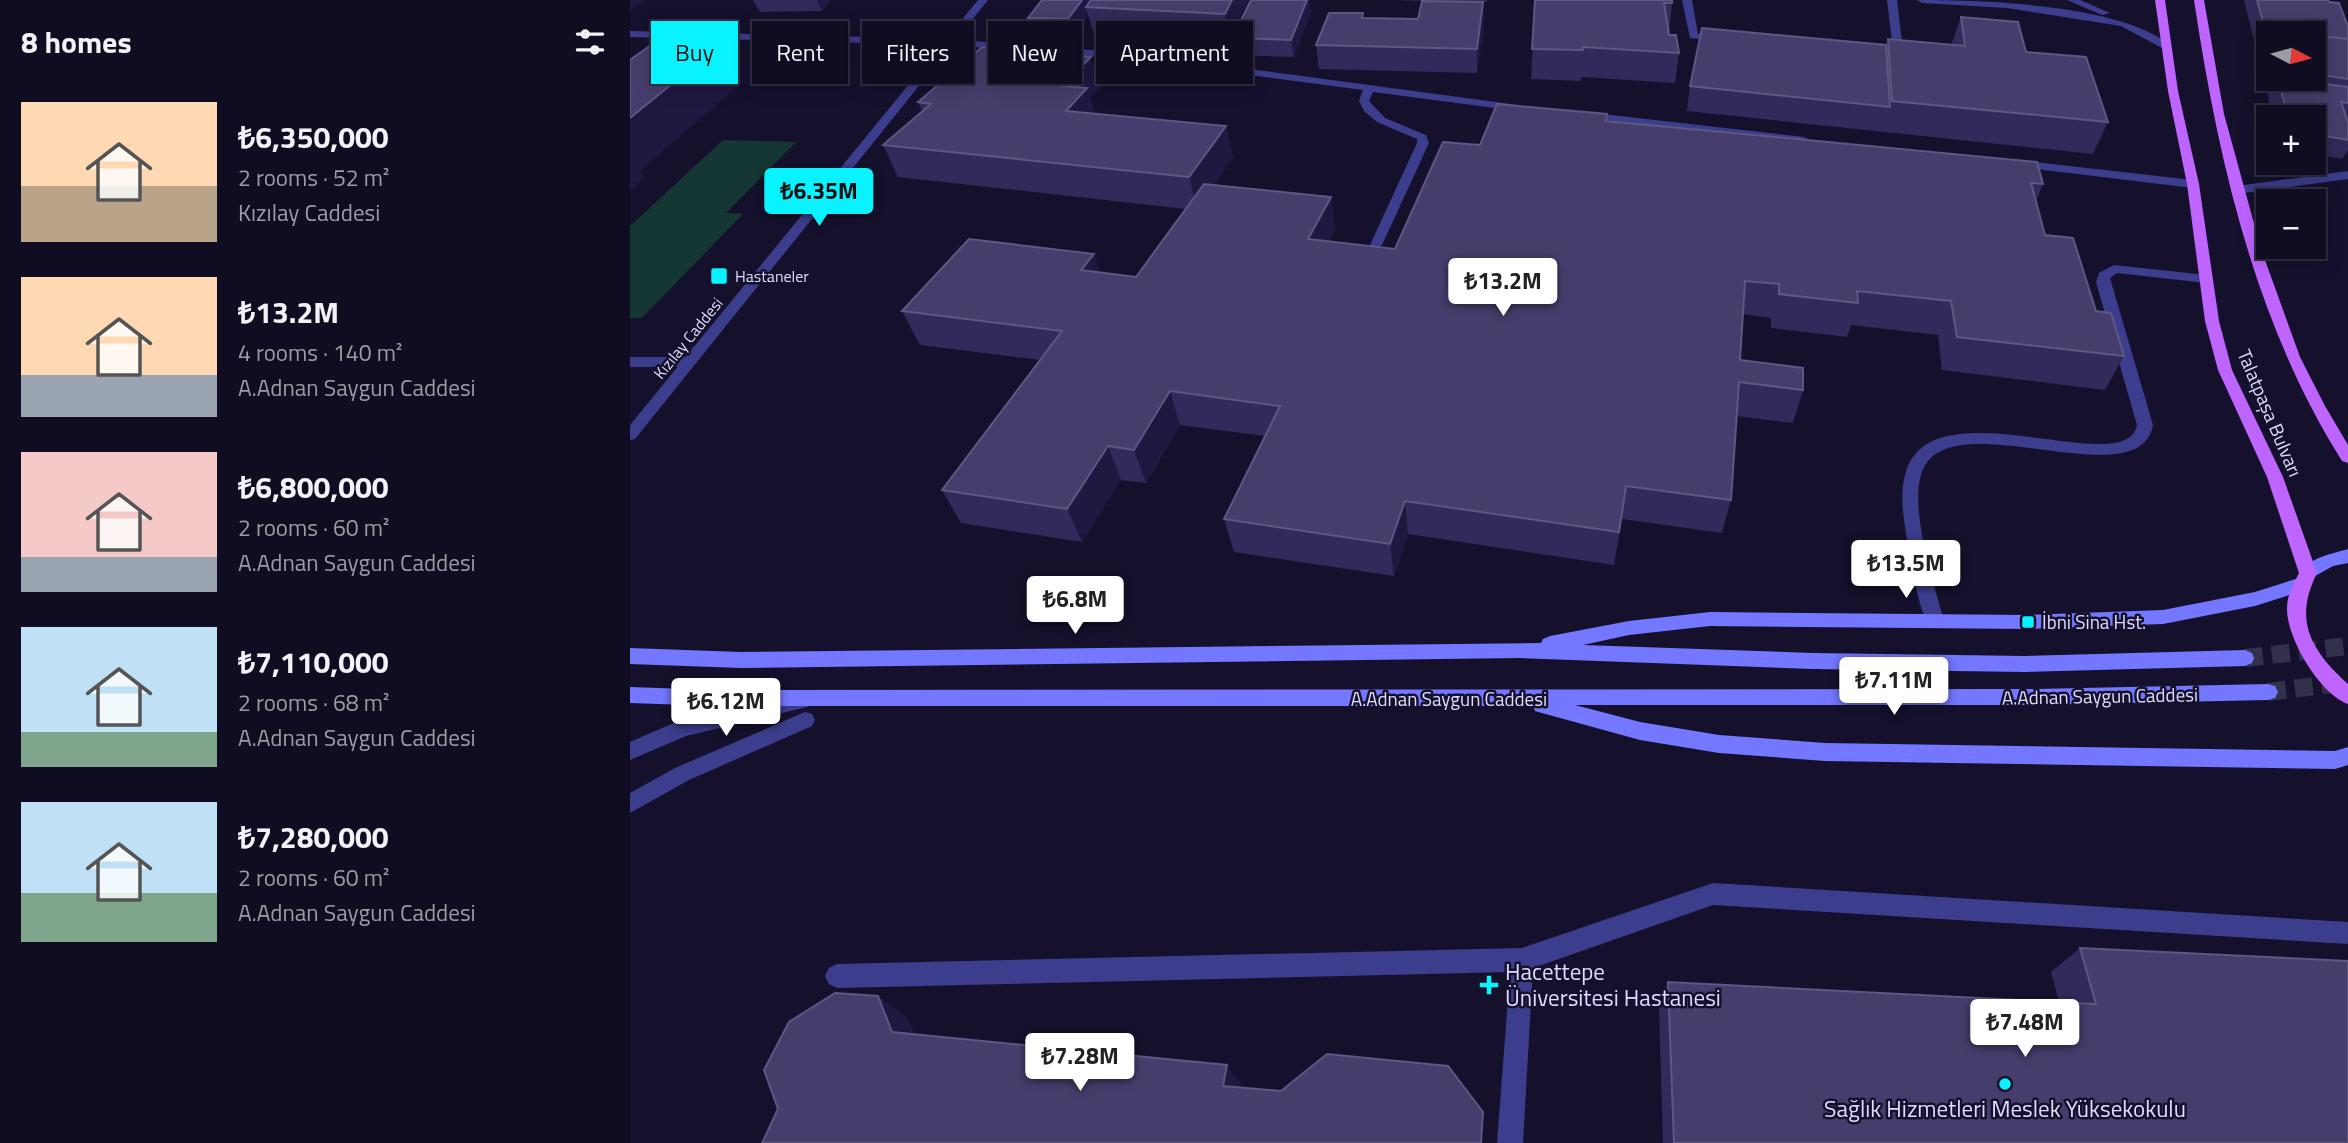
<!DOCTYPE html>
<html lang="en">
<head>
<meta charset="utf-8">
<style>
	body { margin:0; font-family:"Titillium Web",sans-serif; background:#19162a; color:#f1f3f6; height:100vh; display:flex; flex-direction:column; font-size:26px; white-space:nowrap }
	* { box-sizing:border-box; margin:0 }
	p { font-size:23px; color:#9c9ca5 }
	.icon { flex:none; width:38px; height:38px; fill:none; stroke:currentColor; stroke-width:2; stroke-linecap:round; stroke-linejoin:round }
	.map { position:relative; flex:1; overflow:hidden }
	.sheet { display:flex; flex-direction:column; background:#100d22; width:630px }
	.sheet>* { flex:none }
	.top-card { position:absolute; left:21px; top:21px; width:665px; height:63px; display:flex; gap:14px }
	.needle { width:46px; rotate:96deg }
	.tools { position:absolute; left:1626px; top:21px; display:grid; gap:14px }
	.tools a { display:grid; place-items:center; width:70px; height:70px; border-radius:0px; background:#100d22; box-shadow:0 4px 18px #0003,0 0 0 2px #302d40; font-size:35px }
	.price { position:absolute; translate:-50% -60px; padding:0 16px; border-radius:7px; background:#fff; color:#222; font-size:23px; line-height:46px; filter:drop-shadow(0 2px 4px #0008) }
	.price::after { content:''; position:absolute; left:50%; top:42px; width:21px; height:16px; margin-left:-10px; background:inherit; clip-path:polygon(0 0,100% 0,50% 100%) }
	.price.current { background:#09f2ff; color:#111 }
	ul { padding:0; list-style:none }
	li { display:flex; align-items:center; gap:21px; height:175px; padding:0 21px }
	li span { display:grid; place-items:center; flex:none; width:196px; height:140px; border-radius:0px; color:#555 }
	li>.icon { margin-inline-start:auto }
	span .icon { width:84px; height:84px; fill:#fffc; stroke-width:1 }
	li b { font-size:30px }
	h2 { display:flex; justify-content:space-between; align-items:center; height:84px; padding:0 21px; font-size:30px }
	.tag { padding:0 24px; border-radius:0px; background:#100d22; box-shadow:0 4px 18px #0003,0 0 0 2px #302d40; font-size:24px; line-height:63px }
	.tag.current { background:#09f2ff; color:#111 }
	main { display:flex; flex:1; min-height:0 }
	.map>svg:first-child { display:block }
</style>
</head>
<body>
<main>
<section class="sheet">
<h2>8 homes<svg class="icon" aria-label="filters" viewBox="0 0 24 24"><path d="M4 7h16M4 17h16"/><circle cx="9" cy="7" r="2"/><circle cx="15" cy="17" r="2"/></svg></h2>
<ul>
<li><span style="background:linear-gradient(#ffd9b3 60%,#b9a48a 0)"><svg class="icon" aria-label="home" viewBox="0 0 24 24"><path d="M3 11l9-7 9 7M6 9v11h12V9"/></svg></span><div><b>₺6,350,000</b><p>2 rooms · 52 m²</p><p>Kızılay Caddesi</p></div></li>
<li><span style="background:linear-gradient(#ffd9b3 70%,#9aa5b1 0)"><svg class="icon" aria-label="home" viewBox="0 0 24 24"><path d="M3 11l9-7 9 7M6 9v11h12V9"/></svg></span><div><b>₺13.2M</b><p>4 rooms · 140 m²</p><p>A.Adnan Saygun Caddesi</p></div></li>
<li><span style="background:linear-gradient(#f6c9c9 75%,#9aa5b1 0)"><svg class="icon" aria-label="home" viewBox="0 0 24 24"><path d="M3 11l9-7 9 7M6 9v11h12V9"/></svg></span><div><b>₺6,800,000</b><p>2 rooms · 60 m²</p><p>A.Adnan Saygun Caddesi</p></div></li>
<li><span style="background:linear-gradient(#bfe0f5 75%,#7fa58c 0)"><svg class="icon" aria-label="home" viewBox="0 0 24 24"><path d="M3 11l9-7 9 7M6 9v11h12V9"/></svg></span><div><b>₺7,110,000</b><p>2 rooms · 68 m²</p><p>A.Adnan Saygun Caddesi</p></div></li>
<li><span style="background:linear-gradient(#bfe0f5 65%,#7fa58c 0)"><svg class="icon" aria-label="home" viewBox="0 0 24 24"><path d="M3 11l9-7 9 7M6 9v11h12V9"/></svg></span><div><b>₺7,280,000</b><p>2 rooms · 60 m²</p><p>A.Adnan Saygun Caddesi</p></div></li>
</ul>
</section>
<div class="map">
<svg width="1718" height="1143" viewBox="0 0 1718 1143">
	<rect width="100%" height="100%" fill="#15112d"/>
	<path fill="#143734" d="M93,140L166,142L96,213L113,214L12,318H0V226Z"/>
	<g fill="none" stroke-linecap="round" stroke-linejoin="round">
		<path stroke="#33304c" stroke-width="18" stroke-dasharray="18 9" stroke-linecap="butt" d="M1615,658L1718,646
			M1638,692L1718,682"/>
		<path fill="#3c3d8c" fill-rule="evenodd" d="M1052,0H1062L1068,34L1096,38V42L1060,38Z
			M1257,0H1267L1273,51L1260,58L1255,55L1263,50Z
			M1287,0C1352,0 1492,4 1541,46L1532,48L1491,26L1377,8L1292,3Z
			M1437,0H1450L1480,13L1472,15Z
			M0,31L318,39L499,53L888,105L893,108L888,111L743,92L739,101L755,118L796,135L799,143L752,245L746,249L740,245L787,143V139L747,122L734,111L729,101L733,90L499,59L318,45L0,37Z
			M955,112L1174,137L1180,140L1174,143L951,117L950,115Z
			M1386,160L1563,180L1569,184L1563,188L1382,166V162Z
			M1484,265L1576,275L1583,279L1576,283L1487,273L1480,278L1523,425C1509,502 1313,396 1291,475C1280,511 1304,584 1314,621L1311,626L1305,628L1299,626C1286,602 1281,560 1276,533C1273,514 1270,493 1275,475C1298,381 1496,483 1507,425L1466,282L1469,273Z
			M0,357H59L66,362L59,367H0Z"/>
		<path fill="#3c3d8c" fill-rule="evenodd" d="M175,712L182,714L185,720L182,726L59,780L0,813V793L45,768Z
			M1083,883L1718,922V944L1083,905L903,968L893,1143H867L880,972L207,988L199,984L195,976L199,968L207,964L892,948Z"/>
		<path fill="#3c3d8c" fill-rule="evenodd" d="M1718,171V179L1607,194L1601,190L1607,186Z
			M170,693L177,695L180,701L177,707L56,736L0,760V742L53,719Z"/>
		<path fill="#3c3d8c" fill-rule="evenodd" d="M348,0H358L5,439L0,440V425Z"/>
		<path fill="#7477ff" fill-rule="evenodd" d="M1718,549V563L1703,566L1678,580L1681,584L1678,589L1625,606L1533,624L1398,629L1080,626L999,635L953,645L1183,653L1395,656L1615,650L1622,653L1624,658L1622,663L1615,666L1395,672L1183,669L889,658L111,668L0,664V648L111,652L911,643L913,639L920,636L999,621L1080,612L1398,615L1533,610L1625,592L1672,577L1669,573C1679,558 1701,554 1718,549Z
			M1638,684L1645,686L1648,692L1645,698L1638,700L1406,705H945L1010,722L1089,735L1195,743L1705,751L1718,747V765L1705,769L1195,761L1089,753L1010,740L912,713L905,711L903,706H85L0,703V687L85,690L1406,689Z"/>
		<path fill="#be64ff" fill-rule="evenodd" d="M1525,0H1535L1548,91L1569,184L1589,321L1602,370L1653,477L1687,573C1663,621 1681,650 1718,684V704C1690,694 1657,639 1657,609C1657,595 1663,585 1669,573L1637,477L1588,370L1575,321L1557,184L1538,91Z
			M1564,0H1574L1594,114L1631,249L1670,357L1695,406L1718,445V463L1712,461C1625,323 1588,160 1564,0Z"/>
	</g>
	<path fill="#322a5a" fill-rule="evenodd" d="M123,0H201L192,11L130,12Z
		M412,0H618L599,38L463,31L458,15L443,35L403,34L398,18Z
		M621,0H679L681,13L664,57L606,55L602,38Z
		M764,0H857V2L805,1L853,2L854,26L847,73L689,69L686,45L734,18L788,19L792,1Z
		M905,0L1042,3L1039,35L1049,53L1045,83L951,77V81L901,79Z
		M1614,0H1698L1718,24V150L1712,159L1684,154V117H1643ZM1638,33H1684V79H1638Z
		M1331,17L1396,52L1478,122L1463,154L1057,111L1060,86L1256,45L1258,39L1321,45Z
		M427,45L429,50L437,51L438,55L470,87L460,98L465,114L596,126L603,158L584,185L701,197L705,230L699,241L765,249L850,145L977,114V121L1413,184L1406,201L1415,235L1494,356L1475,390L1312,370L1308,335L1221,325L1217,337L1141,328V318L1113,314L1110,360L1173,390L1163,423L1106,416L1101,500L1092,533L992,519L984,565L778,534L764,576L604,552L594,519L635,436L550,425L516,483L491,480L452,542L331,523L312,490L410,360L290,345L272,311L464,254L470,273L506,277L556,209L268,177L253,145L292,111L288,102L398,51Z
		M1450,948L1718,1143H1033L1029,1005L1038,982L1429,1002L1421,972Z"/>
	<path fill="#1f1841" d="M0,0H16L0,11Z
		M187,0H201L192,11Z
		M452,0H464L456,7L458,15L443,35L438,19Z
		M602,0H618L599,38L595,14Z
		M677,0H679L681,13L664,57L661,40Z
		M853,2L854,26L847,73V49Z
		M91,44L112,83L10,171L14,178L0,191V118Z
		M437,51L444,74L461,57L470,87L460,98L466,119L436,111L432,86L434,54Z
		M596,126L603,158L567,210L559,177Z
		M701,197L705,230L683,272L678,239Z
		M464,254L475,287L451,270Z
		M540,391L550,425L516,483L504,450Z
		M478,446L491,480L452,542L437,509Z
		M775,501L778,534L764,576L760,544Z
		M248,996L278,1018L293,1052L262,1032Z
		M597,1065L611,1085L607,1104L593,1086Z"/>
	<path fill="#453e6c" stroke="#5d5783" stroke-width="2" d="M412,0H452L438,19L398,18Z
		M461,0H602L595,14L456,7Z
		M621,0H677L661,40L602,38Z
		M905,0H1042V3H1034L1039,35H1046L1049,53L953,47V50L902,49Z
		M1627,0H1698L1699,2L1709,3L1717,24H1718V39L1684,35V33H1672L1641,29L1637,36Z
		M792,1L853,2L847,49L686,45L699,13H733L732,18L788,19Z
		M1331,17L1388,22L1396,52L1456,57L1478,122L1262,101L1258,39L1335,46Z
		M1072,28L1256,45L1260,107L1060,86Z
		M1641,29L1672,33H1642Z
		M1684,35L1718,39V79L1684,74Z
		M24,43L91,44L0,118V60Z
		M406,44L427,45L422,50L437,51L434,54L461,57L432,86L457,88L436,111L596,126L559,177L253,145L301,104L288,102L352,47L398,51Z
		M1648,79H1659L1718,87V103L1711,102L1718,123V140L1684,134V117H1659L1654,116L1652,108L1656,109Z
		M867,104L977,114L976,121L1407,162L1413,184L1401,183L1415,235L1443,238L1466,311L1481,313L1494,356L1327,337L1321,301L1227,291L1228,303L1149,294V284L1115,281L1110,360L1173,368V390L1109,382L1101,500L996,486L989,532L775,501L760,544L594,519L650,406L540,391L504,450L478,446L437,509L312,490L432,331L272,311L339,239L464,254L451,270L506,277L574,184L701,197L678,239L765,249L813,142L850,145Z
		M1450,948L1718,961V1143H1044L1038,982L1466,1004Z
		M205,993L248,996L262,1032L597,1065L593,1086L651,1091L697,1054L818,1066L853,1112L851,1143H132L148,1109L134,1070L159,1022Z"/>
	<g fill="#09f2ff" stroke="#15112d" stroke-width="2.5">
		<rect x="80" y="267" width="18" height="18" rx="3.5"/>
		<rect x="1391" y="615" width="14" height="14" rx="3.5"/>
		<path d="M855.5 974.5h7v7h7v7h-7v7h-7v-7h-7v-7h7z"/>
		<circle cx="1375" cy="1084" r="7"/>
	</g>
	<g text-anchor="middle" stroke-width="5" stroke-linejoin="round" paint-order="stroke">
		<g font-size="16" fill="#dfddff" stroke="#15112d" text-anchor="start">
			<text x="105" y="282">Hastaneler</text>
		</g>
		<g font-size="16" fill="#dfddff" stroke="#15112d">
			<text transform="translate(58 338) rotate(-51)" y="6">Kızılay Caddesi</text>
		</g>
		<g font-size="19" fill="#dfddff" stroke="#15112d">
			<text transform="translate(1640 413) rotate(67)" y="7">Talatpaşa Bulvarı</text>
			<text transform="translate(1470 696) rotate(-1)" y="7">A.Adnan Saygun Caddesi</text>
			<text x="819" y="706">A.Adnan Saygun Caddesi</text>
		</g>
		<g font-size="19" fill="#dfddff" stroke="#15112d" text-anchor="start">
			<text x="1412" y="629">İbni Sina Hst.</text>
		</g>
		<g font-size="23" fill="#dfddff" stroke="#15112d" text-anchor="start">
			<text x="875" y="980">Hacettepe<tspan x="875" dy="26">Üniversitesi Hastanesi</tspan></text>
			<text x="1375" y="1117" text-anchor="middle">Sağlık Hizmetleri Meslek Yüksekokulu</text>
		</g>
	</g>
</svg>
<div class="tools">
<a><svg class="needle" viewBox="-14 -14 28 28"><path d="M0-13l5 13h-10z" fill="#e53935"/><path d="M0 13l5-13h-10z" fill="#9c9ca5"/></svg></a>
<a>+</a>
<a>−</a>
</div>
<b class="price current" style="left:189px;top:228px">₺6.35M</b>
<b class="price" style="left:873px;top:318px">₺13.2M</b>
<b class="price" style="left:1276px;top:600px">₺13.5M</b>
<b class="price" style="left:445px;top:636px">₺6.8M</b>
<b class="price" style="left:1264px;top:717px">₺7.11M</b>
<b class="price" style="left:96px;top:738px">₺6.12M</b>
<b class="price" style="left:1395px;top:1059px">₺7.48M</b>
<b class="price" style="left:450px;top:1093px">₺7.28M</b>
<div class="top-card">
<a class="tag current">Buy</a>
<a class="tag">Rent</a>
<a class="tag">Filters</a>
<a class="tag">New</a>
<a class="tag">Apartment</a>
</div>
</div>
</main>
</body>
</html>
